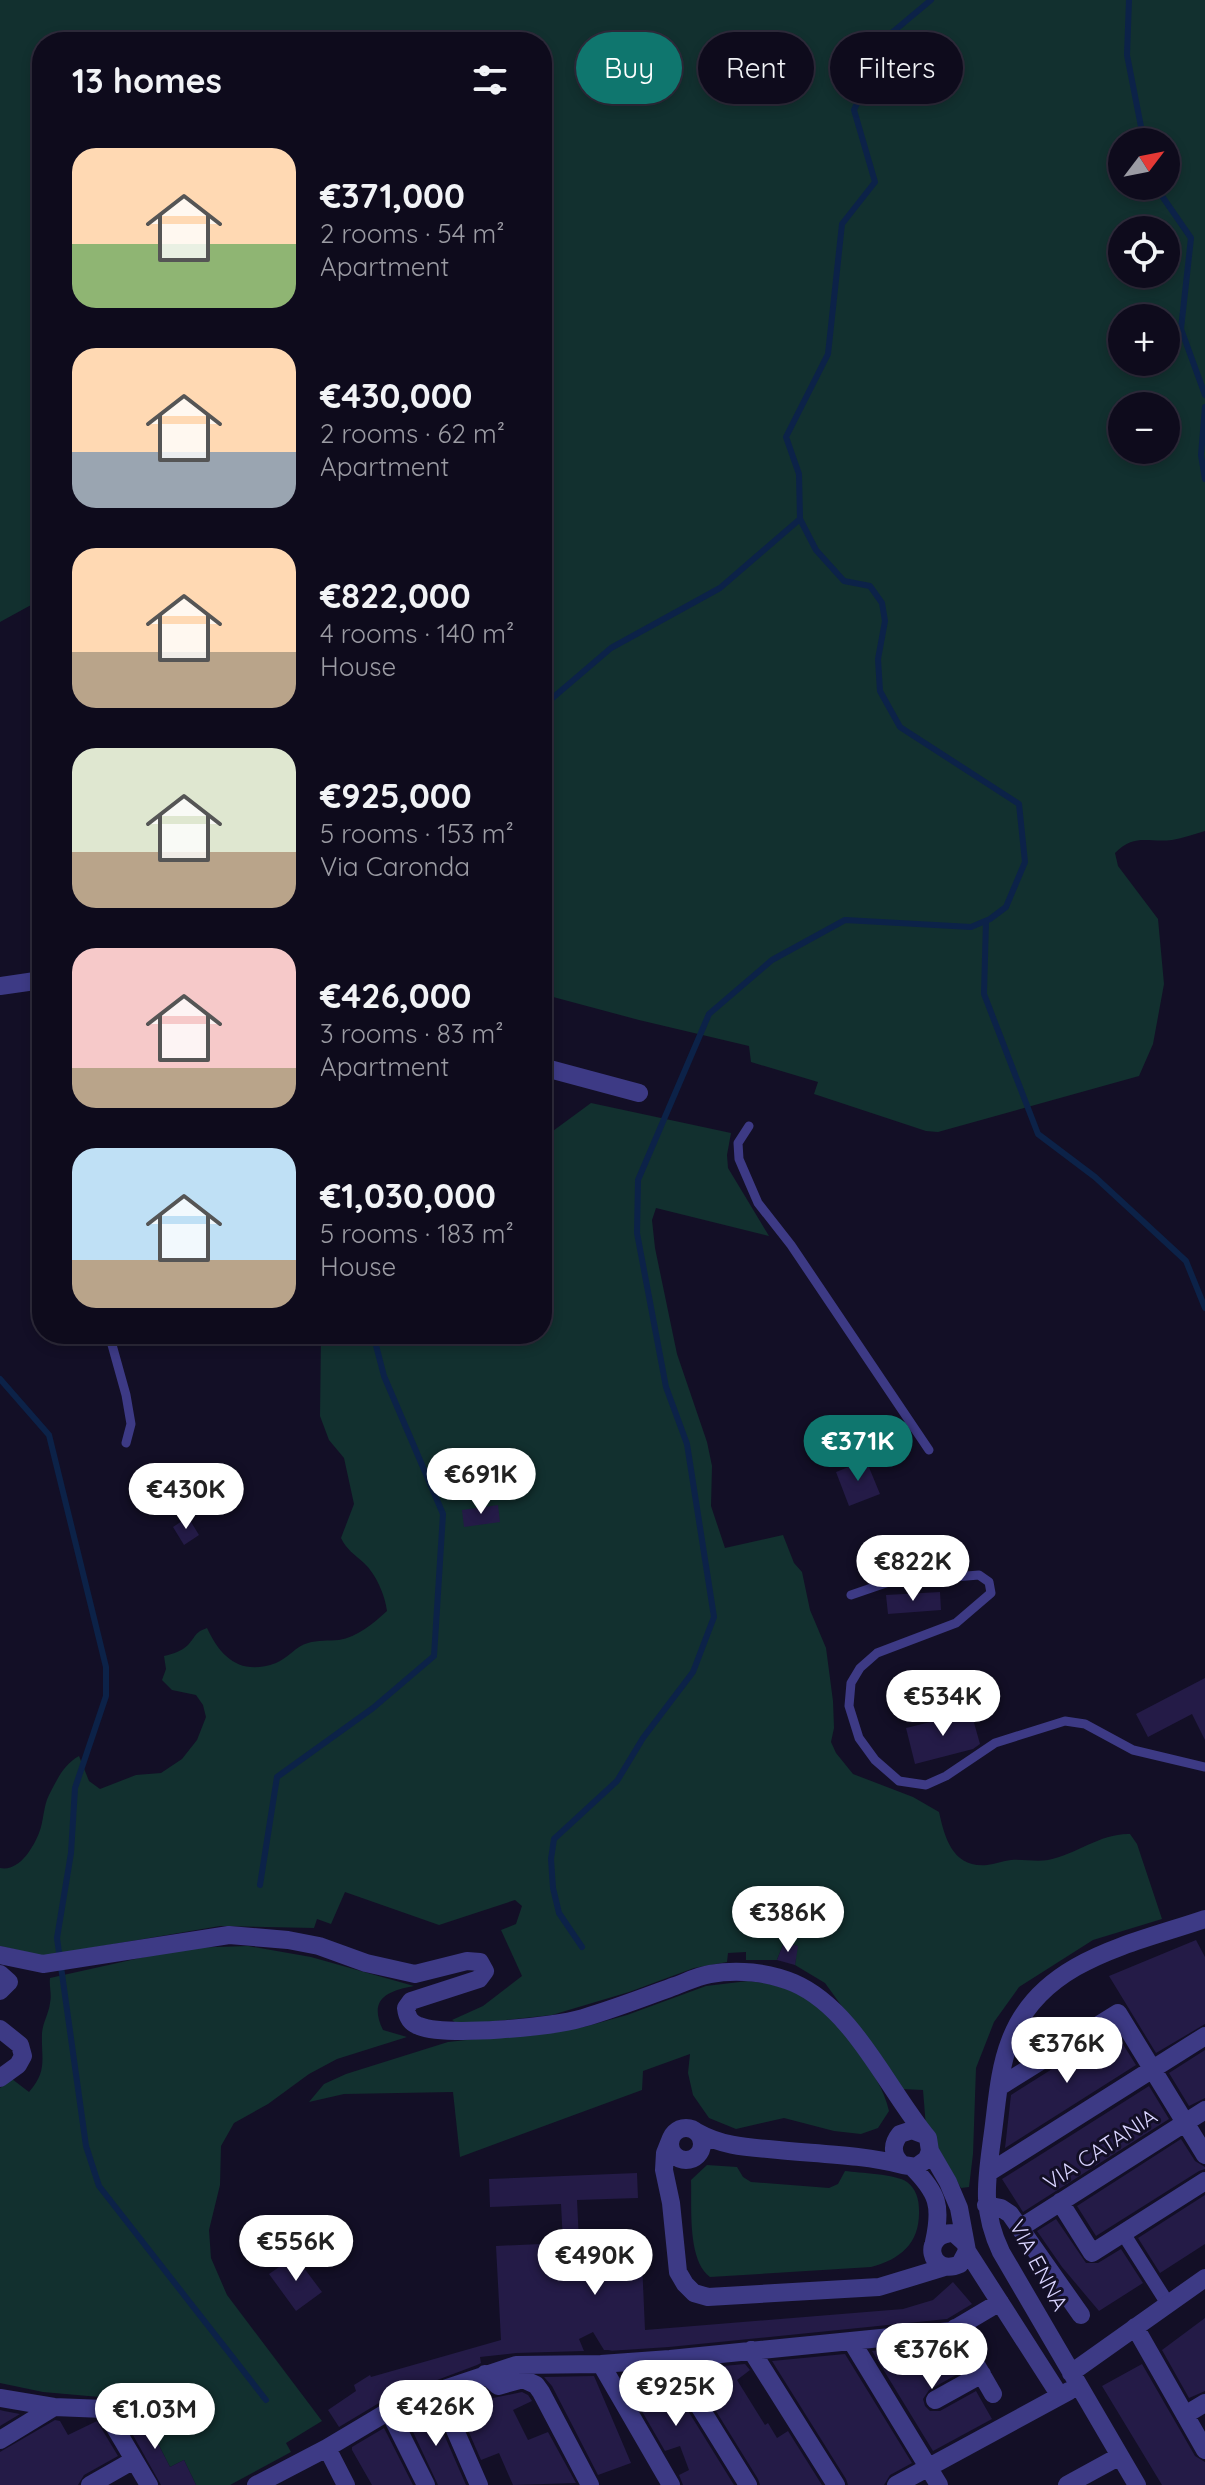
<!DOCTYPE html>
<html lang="en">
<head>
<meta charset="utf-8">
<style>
	body { margin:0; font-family:Quicksand,sans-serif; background:#1c1929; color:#f1f3f6; height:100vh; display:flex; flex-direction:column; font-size:30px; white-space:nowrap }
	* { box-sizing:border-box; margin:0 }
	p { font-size:26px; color:#9b9ba3 }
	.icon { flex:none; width:44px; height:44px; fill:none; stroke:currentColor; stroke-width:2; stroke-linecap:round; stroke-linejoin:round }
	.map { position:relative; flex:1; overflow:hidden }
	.details { position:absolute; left:32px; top:32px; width:520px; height:1312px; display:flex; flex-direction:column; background:#0e0b1c; border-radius:32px; box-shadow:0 4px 12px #0003,0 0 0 2px #2e2b3b }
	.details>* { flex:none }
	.banner { position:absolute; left:576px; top:32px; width:508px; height:72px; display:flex; gap:16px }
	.needle { width:52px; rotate:58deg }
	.buttons { position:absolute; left:1108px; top:128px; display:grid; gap:16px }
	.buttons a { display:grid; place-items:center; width:72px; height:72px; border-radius:50%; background:#0e0b1c; box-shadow:0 4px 12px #0003,0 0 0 2px #2e2b3b; font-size:40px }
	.price { position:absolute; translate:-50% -68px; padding:0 18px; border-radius:28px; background:#fff; color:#222; font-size:26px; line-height:52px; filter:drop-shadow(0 2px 4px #0008) }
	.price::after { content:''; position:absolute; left:50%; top:48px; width:24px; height:18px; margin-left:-12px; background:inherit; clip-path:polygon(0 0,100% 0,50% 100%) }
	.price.on { background:#0f766e; color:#fff }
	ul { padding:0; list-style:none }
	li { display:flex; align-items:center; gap:24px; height:200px; padding:0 40px }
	li span { display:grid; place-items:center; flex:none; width:224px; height:160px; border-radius:24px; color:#555 }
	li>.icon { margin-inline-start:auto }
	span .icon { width:96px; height:96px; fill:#fffc; stroke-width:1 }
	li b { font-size:34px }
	h2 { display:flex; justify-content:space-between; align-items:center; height:96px; padding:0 40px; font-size:34px }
	.chip { padding:0 28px; border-radius:36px; background:#0e0b1c; box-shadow:0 4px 12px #0003,0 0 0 2px #2e2b3b; font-size:28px; line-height:72px }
	.chip.on { background:#0f766e; color:#fff }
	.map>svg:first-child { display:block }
</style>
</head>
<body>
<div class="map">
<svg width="1205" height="2485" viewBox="0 0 1205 2485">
	<rect width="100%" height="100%" fill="#130f26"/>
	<path fill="#12302f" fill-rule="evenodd" d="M0,0H1205V831C1194,834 1183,838 1172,840C1148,843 1135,833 1115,853L1118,866L1158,919L1164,984L1153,1044L1139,1076L938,1132L926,1131L814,1094L818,1082L751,1062L749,1046L639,1020L542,994V42H42V599L0,622ZM1122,142H1166V186H1122ZM1122,230H1166V274H1122ZM1166,318V362H1122V318ZM1122,406H1166V450H1122Z
		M591,1103L731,1133L727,1155L728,1168L769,1236L656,1208L652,1220L655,1248L677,1354L707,1442L712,1466L711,1506L725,1548L783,1535L794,1563L802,1572L810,1610L826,1648L833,1701L834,1728L831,1742L836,1753L853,1774L913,1797L939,1812C945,1839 953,1868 987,1865C995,1864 1003,1861 1011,1860C1023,1859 1036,1862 1048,1860C1077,1854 1101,1833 1130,1834L1137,1844L1162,1919L1093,1940L1019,1987L994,2022L976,2068L973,2154L969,2187L961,2188L926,2127L923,2090L902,2089L825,1983L795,1965L797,1946L784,1942L777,1960H746V1952L728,1953L727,1962L694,1968L629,1992L552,2015L459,2025L452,2020L483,2006L522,1976L501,1930L516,1924L522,1906L515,1900L439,1925L345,1892L331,1924L317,1919L314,1928L220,1926L43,1956L0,1946V1868C19,1872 33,1848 39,1833C44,1821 43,1807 49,1795C57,1780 63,1765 79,1756L89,1781L100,1789L136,1775L161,1773L182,1759L197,1740L206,1717L203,1705L196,1695L172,1690L162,1680L166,1669L164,1656C173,1654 182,1651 188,1645C197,1635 194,1633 207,1628C221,1658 241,1676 276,1663C287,1659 296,1646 308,1643C317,1640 329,1641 339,1640C357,1637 374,1623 387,1611C385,1595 376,1574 364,1563C354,1554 347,1550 341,1538L354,1504L344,1458L329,1440L320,1416L321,1334H542V1139Z
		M248,1946L311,1957L414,1986C387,1991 368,1999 383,2030L407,2037L337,2059L309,2074L268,2104L234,2123L221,2146L220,2185L209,2230L211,2258L227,2295L322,2421L286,2443L291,2452L230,2485H196L184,2460L170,2467L137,2403L121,2412L111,2398L43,2392L0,2383V2088L12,2079L29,2092C48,2070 41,2059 42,2033C43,2022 49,2013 50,2003C52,1995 49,1986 50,1978L185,1948Z
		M748,1981C802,1986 827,2009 858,2051C871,2070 884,2089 889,2111L878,2128L861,2134L834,2131L784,2118L736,2129L709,2118L693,2095L688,2073L690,2054L643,2071L642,2090L460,2157L453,2092L344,2094L309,2102L324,2084L346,2074L448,2042L584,2027L627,2015L706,1986Z
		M707,2165L737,2167L743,2177L751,2182L829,2188L838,2184L845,2171C859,2173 896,2174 907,2182C916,2189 919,2199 919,2210C920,2243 901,2259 871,2267L710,2277C687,2260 692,2207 691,2180Z"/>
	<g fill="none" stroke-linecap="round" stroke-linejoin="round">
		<path stroke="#0c2248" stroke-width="6" d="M1129,0L1127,55L1144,142
			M1155,186L1191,238L1181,329L1205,395
			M1205,407L1201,455L1205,479
			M542,707L611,648L720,588L800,519
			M986,921L984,994L1038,1134L1095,1177L1186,1261L1205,1308
			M0,1379L49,1435L106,1667V1696L75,1788L71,1853L57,1938L86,2146L99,2186L266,2400
			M260,1885L277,1777L373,1708L434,1656L443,1514L384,1376L373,1334
			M582,1947L559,1913L553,1888L551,1859L554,1839L617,1781L643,1738L693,1672L714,1617L687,1444L666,1387L637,1233L638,1180L709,1014L772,960L845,920L971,927L990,919L1006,907L1025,862L1019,804L900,727L880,691L878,659L885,621L882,603L870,586L844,581L816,550L800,519L799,474L786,437L828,354L842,224L875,182L854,110L888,36L931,0"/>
	</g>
	<path fill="#241b47" d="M866,1460L880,1494L849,1506L836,1472Z
		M498,1505L500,1522L464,1527L462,1510Z
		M188,1517L199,1535L184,1545L173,1527Z
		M940,1592L941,1610L888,1614L886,1595Z
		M1205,1678V1740L1192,1714L1148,1737L1136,1714Z
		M971,1712L980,1744L973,1749L915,1764L906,1728Z
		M1196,1940L1205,1957V2024L1156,2053L1109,1976Z
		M784,1942L798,1946L795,1965L777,1960Z
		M1114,2030L1136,2065L1005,2148L1011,2095Z
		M1205,2050V2098L1189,2106L1169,2073Z
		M1149,2086L1169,2119L1023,2212L1002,2179Z
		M1181,2139L1195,2161L1205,2167V2169L1199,2171L1096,2236L1077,2206Z
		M637,2173L638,2198L577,2200L579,2241L641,2239L645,2330L903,2309L933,2300L953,2282L972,2304L947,2319L669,2347L608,2351L612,2350H604L593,2332L579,2339L584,2351L516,2353L480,2357L481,2363L477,2365L384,2400L339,2427L328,2410L356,2391L354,2385L370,2375L371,2377L501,2340L496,2246L563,2243L561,2204L490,2207L489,2179Z
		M1205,2195V2244L1160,2273L1138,2238Z
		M1056,2219L1086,2263H1098L1121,2249L1143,2283L1099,2311L1062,2267L1037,2231Z
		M295,2256L322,2292L296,2311L269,2274Z
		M1205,2318V2391L1189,2398L1162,2350Z
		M950,2343L965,2370L929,2390L923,2399L925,2406L930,2411H940L976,2391L992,2419L933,2451L872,2351Z
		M845,2354L912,2463L890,2475L884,2485H848L846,2479L772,2361Z
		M745,2364L750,2370L737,2380L765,2425L768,2423L777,2438L788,2431L822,2485H760L758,2479L690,2369Z
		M1142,2364L1195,2456L1205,2462V2485H1162L1102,2386Z
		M664,2372L734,2485H683L679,2475L689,2470L680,2446L665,2451L621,2375Z
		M594,2376L631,2463L598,2475L552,2386L544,2377Z
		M483,2389L486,2392L488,2399L522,2392L528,2395L532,2401L513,2410L528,2440L548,2432L576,2483L513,2485L499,2453L481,2460L454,2398Z
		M137,2403L170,2467L184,2460L196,2485H161L120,2412Z
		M432,2407L466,2485H438L406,2417Z
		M0,2410L4,2411L20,2414L0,2426Z
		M55,2420L60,2421L68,2435L97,2421L118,2456L84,2475L78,2485H0V2452Z
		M384,2428L413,2485H372L352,2450V2447Z"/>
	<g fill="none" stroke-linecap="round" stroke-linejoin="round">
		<path stroke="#3d3a85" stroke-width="9" d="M749,1126L738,1143L739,1159L758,1203L791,1245L929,1450
			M109,1334L126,1395L131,1424L126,1443
			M851,1595L915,1573L942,1578L979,1575L989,1582L991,1593L956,1623L877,1653L860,1668L851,1683L849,1706L859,1738L875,1760L899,1781L926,1785L946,1776L995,1743L1065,1721L1085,1724L1133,1750L1205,1767"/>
		<path stroke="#3d3a85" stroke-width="14" d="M1123,2233L1168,2304"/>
		<path stroke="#3d3a85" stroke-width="18" d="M0,986L42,980
			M542,1067L639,1093
			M0,1955L43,1964L229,1935L288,1940L319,1946L366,1963L415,1974L467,1961L480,1962L485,1971L479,1979L411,2001L406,2008C407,2017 410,2023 419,2026C447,2037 553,2027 583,2018C614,2009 645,1997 675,1986C686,1982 698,1976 710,1974C737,1969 768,1972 794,1983C854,2009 887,2089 928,2138L930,2151L948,2182L959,2208L967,2251L1060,2396
			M0,1974L9,1982L0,1991
			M0,2029L20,2045L23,2056L18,2065L0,2078
			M999,2087L1118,2013L1205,2155
			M670 2144a16 16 0 1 1 32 0a16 16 0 1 1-32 0Z
			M697,2132C720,2145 743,2147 768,2149C813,2154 860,2154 903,2165
			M925,2135L912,2130L900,2134C891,2145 892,2156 903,2165L916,2167L927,2159L930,2151
			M671,2138L665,2153L664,2170L671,2203L678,2272L685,2284L694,2293L708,2297L879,2287L945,2267
			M912,2167C938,2193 942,2206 934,2242
			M988,2173L1205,2036
			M1060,2202L1092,2253L1205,2181
			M986,2205L1001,2208L1010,2214L1081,2315
			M1020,2228L1205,2110
			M965,2243L954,2233C920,2233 929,2278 960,2264L967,2251
			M1135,2327L1205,2450
			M955,2328L993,2394
			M852,2342L939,2485
			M751,2350L836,2485
			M670,2359L748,2485
			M601,2364L671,2485
			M1071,2373L1205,2278
			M485,2374L498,2386L523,2379L536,2385L541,2392L590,2485
			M438,2391L479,2485
			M0,2398L54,2407L104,2409L149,2485
			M935,2400L982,2374
			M389,2411L426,2485
			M1185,2415L1205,2403
			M0,2440L54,2407
			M327,2448L346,2485
			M90,2485L134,2460
			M256,2485L327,2448L389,2411L438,2391L516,2365L601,2364L670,2359L951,2331L1000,2302
			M896,2485L1069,2391
			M1067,2485L1120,2456
			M1137,2485L1001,2252C980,2208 987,2178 993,2132C997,2102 999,2069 1010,2041C1040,1960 1132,1944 1205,1919"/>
	</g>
	<g text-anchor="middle" stroke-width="6" stroke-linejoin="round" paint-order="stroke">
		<g font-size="22" fill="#d9d4ff" stroke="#130f26">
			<text transform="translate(1100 2149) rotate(-33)" y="8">VIA CATANIA</text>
			<text transform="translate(1039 2265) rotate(62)" y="8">VIA ENNA</text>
		</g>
	</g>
</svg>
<div class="buttons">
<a><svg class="needle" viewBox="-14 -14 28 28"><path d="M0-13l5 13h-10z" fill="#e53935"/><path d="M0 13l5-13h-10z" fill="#9b9ba3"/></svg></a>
<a><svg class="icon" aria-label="locate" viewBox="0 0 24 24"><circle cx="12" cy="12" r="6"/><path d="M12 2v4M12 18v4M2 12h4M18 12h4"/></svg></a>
<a>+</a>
<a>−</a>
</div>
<b class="price on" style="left:858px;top:1483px">€371K</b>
<b class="price" style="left:481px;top:1516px">€691K</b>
<b class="price" style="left:186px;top:1531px">€430K</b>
<b class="price" style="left:913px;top:1603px">€822K</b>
<b class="price" style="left:943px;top:1738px">€534K</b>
<b class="price" style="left:788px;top:1954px">€386K</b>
<b class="price" style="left:1067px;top:2085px">€376K</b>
<b class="price" style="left:296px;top:2283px">€556K</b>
<b class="price" style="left:595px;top:2297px">€490K</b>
<b class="price" style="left:932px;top:2391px">€376K</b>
<b class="price" style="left:676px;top:2428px">€925K</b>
<b class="price" style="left:436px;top:2448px">€426K</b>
<b class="price" style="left:155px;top:2451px">€1.03M</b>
<div class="banner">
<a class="chip on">Buy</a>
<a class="chip">Rent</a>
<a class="chip">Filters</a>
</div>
<section class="details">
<h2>13 homes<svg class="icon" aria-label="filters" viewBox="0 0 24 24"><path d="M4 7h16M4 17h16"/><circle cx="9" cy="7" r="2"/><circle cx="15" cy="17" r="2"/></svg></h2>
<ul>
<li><span style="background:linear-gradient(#ffd9b3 60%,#8fb573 0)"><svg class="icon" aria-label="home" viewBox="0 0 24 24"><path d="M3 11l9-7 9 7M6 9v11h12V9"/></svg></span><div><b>€371,000</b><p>2 rooms · 54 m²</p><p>Apartment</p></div></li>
<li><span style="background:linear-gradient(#ffd9b3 65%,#9aa5b1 0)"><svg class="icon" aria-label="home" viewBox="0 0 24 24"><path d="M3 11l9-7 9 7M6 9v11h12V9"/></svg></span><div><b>€430,000</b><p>2 rooms · 62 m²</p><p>Apartment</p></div></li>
<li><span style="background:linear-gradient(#ffd9b3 65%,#b9a48a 0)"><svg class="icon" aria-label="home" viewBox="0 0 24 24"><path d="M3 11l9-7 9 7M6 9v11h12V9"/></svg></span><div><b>€822,000</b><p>4 rooms · 140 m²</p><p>House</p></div></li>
<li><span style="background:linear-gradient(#dfe7d0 65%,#b9a48a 0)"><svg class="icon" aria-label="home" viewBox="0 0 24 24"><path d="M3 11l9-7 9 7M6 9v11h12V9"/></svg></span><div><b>€925,000</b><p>5 rooms · 153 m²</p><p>Via Caronda</p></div></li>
<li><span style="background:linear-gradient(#f6c9c9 75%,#b9a48a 0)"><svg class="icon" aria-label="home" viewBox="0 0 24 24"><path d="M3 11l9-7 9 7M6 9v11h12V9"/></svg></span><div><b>€426,000</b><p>3 rooms · 83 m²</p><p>Apartment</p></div></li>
<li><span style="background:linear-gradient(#bfe0f5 70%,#b9a48a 0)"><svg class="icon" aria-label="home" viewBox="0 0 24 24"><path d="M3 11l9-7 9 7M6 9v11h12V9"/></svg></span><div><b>€1,030,000</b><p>5 rooms · 183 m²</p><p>House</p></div></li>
</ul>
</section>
</div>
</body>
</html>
